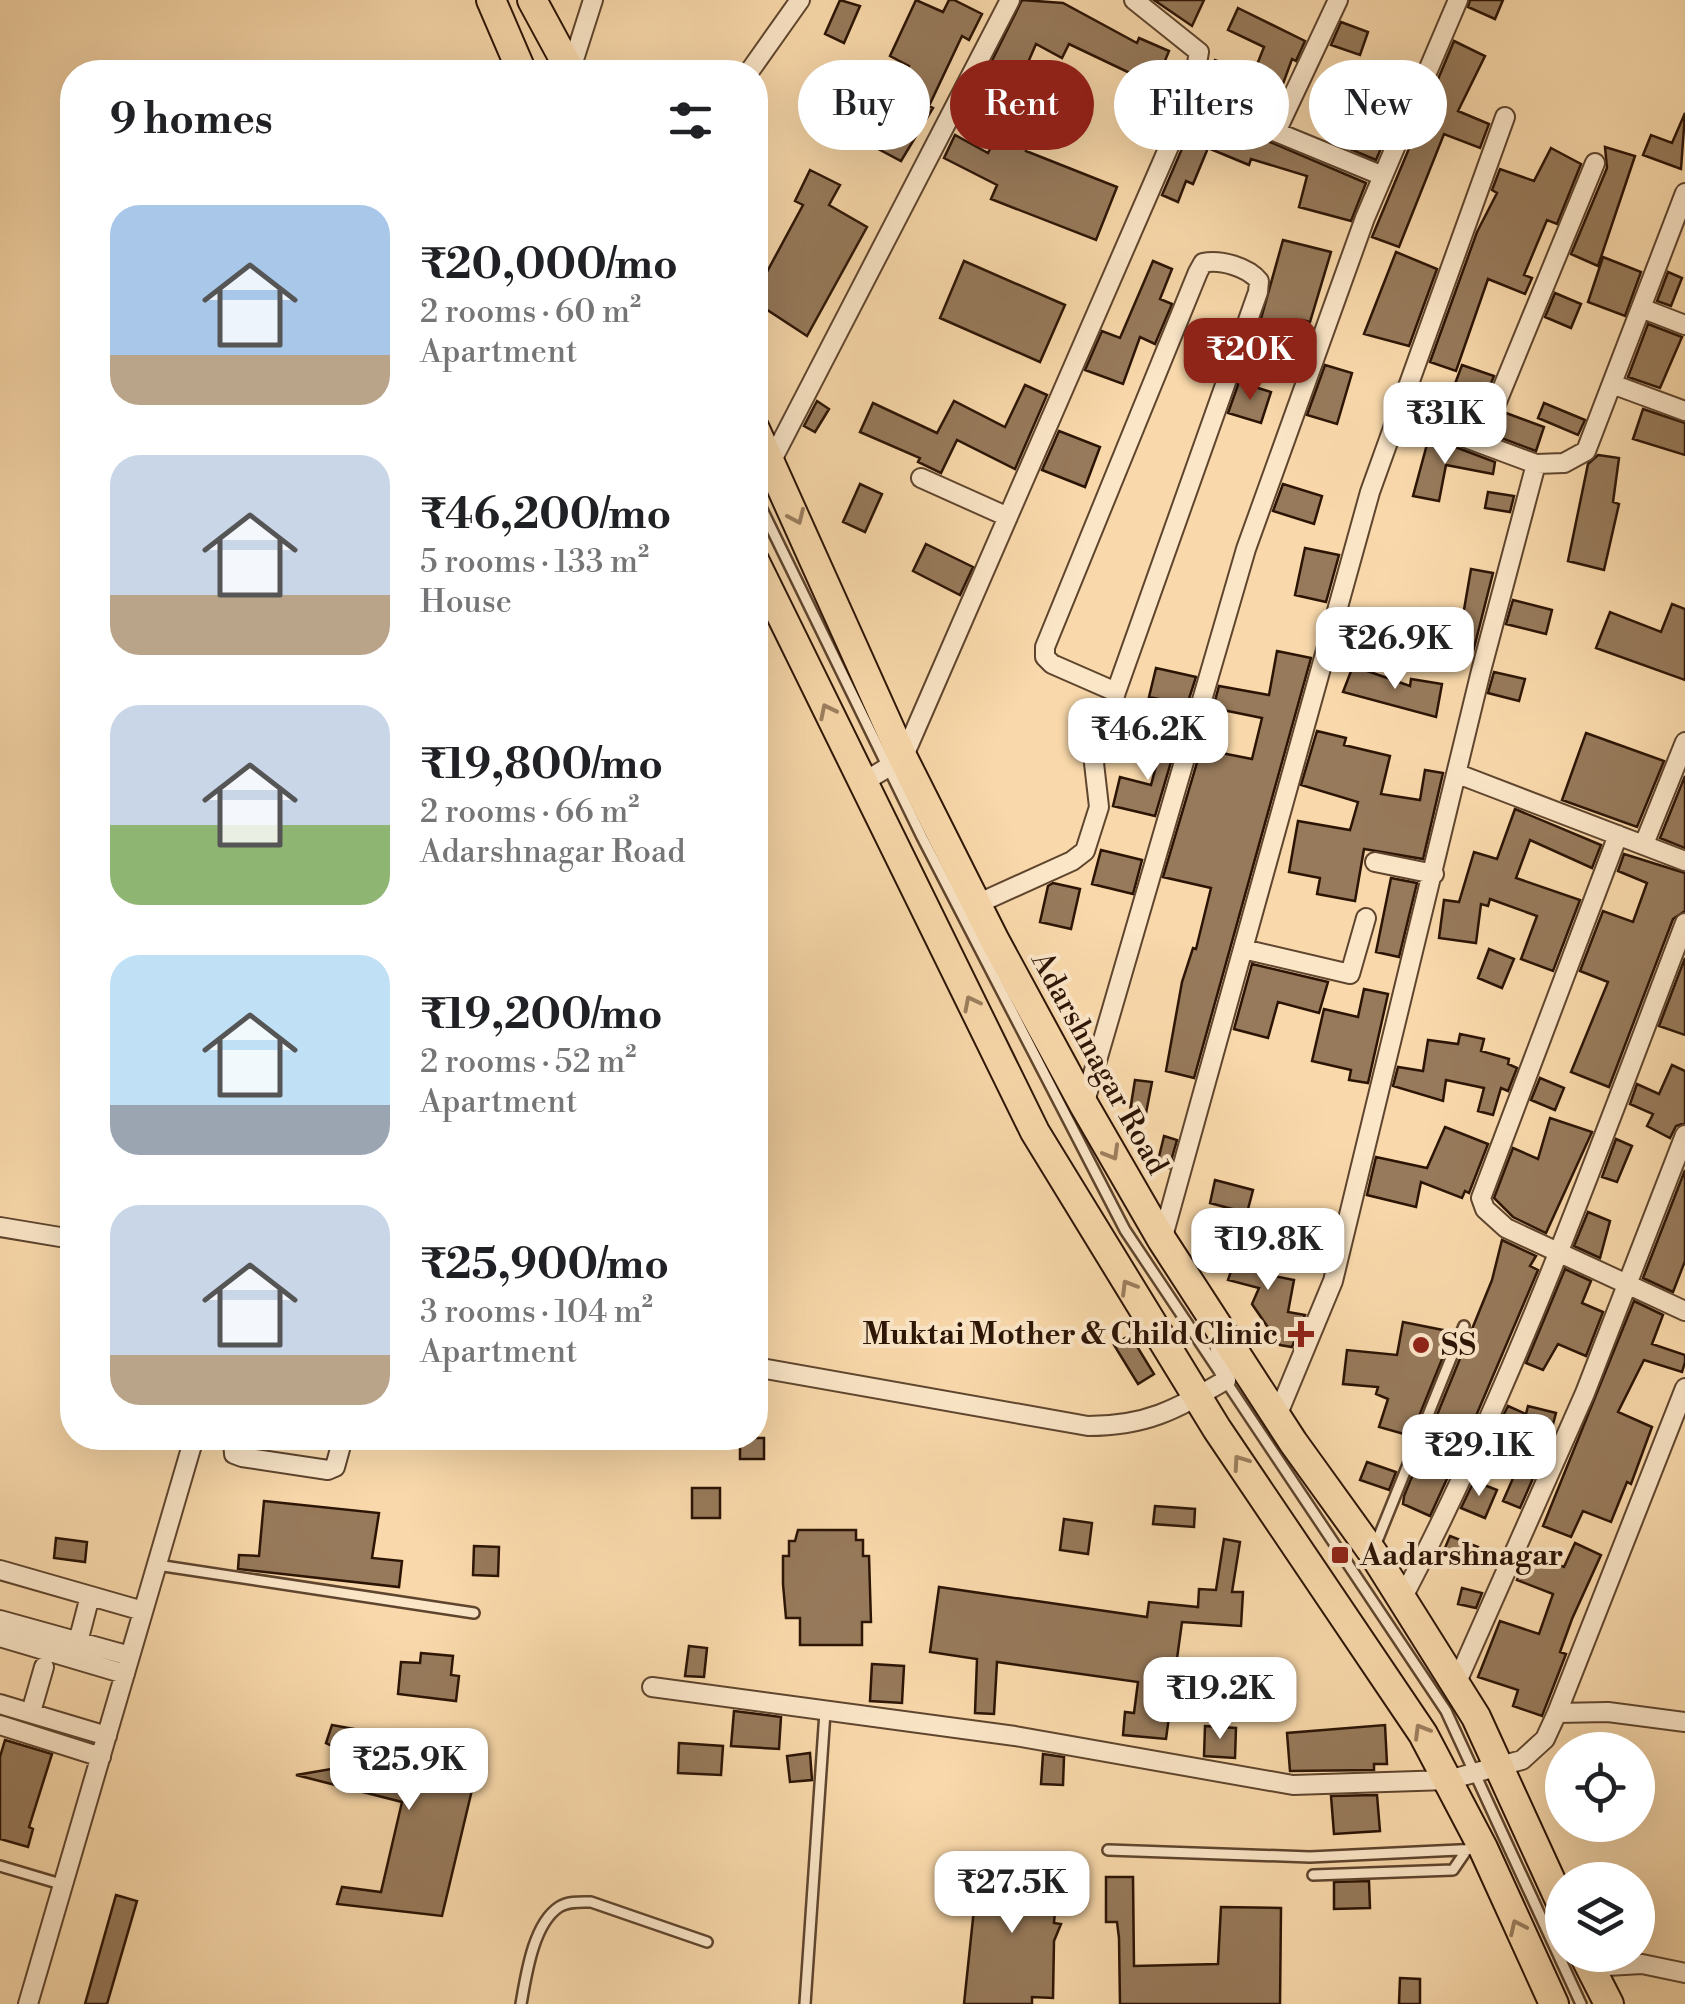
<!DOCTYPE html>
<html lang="en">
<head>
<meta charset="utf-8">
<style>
	body { margin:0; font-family:"Libre Bodoni",serif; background:#f2f2f2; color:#202124; height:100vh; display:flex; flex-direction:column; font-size:38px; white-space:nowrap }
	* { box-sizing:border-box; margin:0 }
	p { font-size:32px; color:#757577 }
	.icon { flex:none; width:55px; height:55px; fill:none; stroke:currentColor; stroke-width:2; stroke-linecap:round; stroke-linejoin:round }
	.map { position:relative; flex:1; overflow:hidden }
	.details { position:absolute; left:60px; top:60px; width:708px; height:1390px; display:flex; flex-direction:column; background:#fff; border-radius:40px; box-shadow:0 10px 40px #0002 }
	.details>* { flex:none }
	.hud { position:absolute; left:798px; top:60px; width:738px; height:90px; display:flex; gap:20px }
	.buttons { position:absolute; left:1545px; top:1732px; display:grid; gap:20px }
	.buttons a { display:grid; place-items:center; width:110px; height:110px; border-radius:50%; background:#fff; box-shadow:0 10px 40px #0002; font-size:50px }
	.price { position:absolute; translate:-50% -85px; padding:0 22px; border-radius:20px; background:#fff; color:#222; font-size:32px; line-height:65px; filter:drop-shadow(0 2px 5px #0008) }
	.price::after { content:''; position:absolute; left:50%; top:60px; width:30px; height:22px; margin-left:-15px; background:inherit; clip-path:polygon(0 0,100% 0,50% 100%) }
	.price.on { background:#8f2418; color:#fff }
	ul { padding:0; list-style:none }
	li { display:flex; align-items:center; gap:30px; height:250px; padding:0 50px }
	li span { display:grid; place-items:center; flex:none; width:280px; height:200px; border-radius:30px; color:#555 }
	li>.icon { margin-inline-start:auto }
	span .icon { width:120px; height:120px; fill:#fffc; stroke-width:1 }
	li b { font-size:42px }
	h2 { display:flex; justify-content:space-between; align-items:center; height:120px; padding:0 50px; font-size:42px }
	.pill { padding:0 35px; border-radius:45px; background:#fff; box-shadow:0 10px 40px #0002; font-size:35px; line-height:90px }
	.pill.on { background:#8f2418; color:#fff }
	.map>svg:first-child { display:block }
</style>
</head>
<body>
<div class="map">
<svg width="1685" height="2004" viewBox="0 0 1685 2004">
	<rect width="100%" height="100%" fill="#f9d9ab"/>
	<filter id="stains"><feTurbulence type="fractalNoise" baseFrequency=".002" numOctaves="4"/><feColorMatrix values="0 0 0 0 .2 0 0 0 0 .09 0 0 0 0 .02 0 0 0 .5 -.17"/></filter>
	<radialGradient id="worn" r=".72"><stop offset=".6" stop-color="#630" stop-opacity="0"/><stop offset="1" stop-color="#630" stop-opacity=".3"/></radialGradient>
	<path fill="#977a5b" stroke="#2c1405" stroke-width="2.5" d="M840,0L860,6L844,43L825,34Z
		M916,0L943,12L949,0H954L982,14L969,40L962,36L929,106L933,108L901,161L869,144L872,139L830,121L838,104L878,122L909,66L890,56Z
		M1022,0L1063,3L1137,43L1139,38L1169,51L1155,85L1069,44L1062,58L1036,44L1004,118L972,101Z
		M1154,0H1204L1192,26Z
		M1470,0H1503L1495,19L1468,7Z
		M1238,8L1305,41L1296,61L1292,59L1263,139L1366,183L1351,221L1299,207L1307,176L1251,159L1249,165L1208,148L1193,184L1186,181L1178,202L1162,195L1197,114L1200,116L1215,85L1206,81L1215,60L1253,75L1264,47L1228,30Z
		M1341,22L1368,32L1360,55L1331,45Z
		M1454,41L1485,56L1458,111L1489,124L1480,148L1444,134L1399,247L1372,237Z
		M1356,75L1380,86L1364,121L1388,132L1376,160L1343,146L1348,134L1331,127Z
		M1009,113L1038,128L1026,151L1117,187L1096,240L991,199L997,185L944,158L955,135L988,153Z
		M1685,113L1681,169L1643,155L1651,135L1672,143Z
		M1605,147L1635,156L1598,266L1571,254L1607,168Z
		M1551,148L1581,164L1557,224L1547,220L1524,275L1532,278L1525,294L1488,279L1456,371L1430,362L1477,232L1497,193L1492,190L1500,169L1534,181Z
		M810,170L840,185L829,205L867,227L807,336L755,302V294L803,205L795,201Z
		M1283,240L1331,252L1310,322L1302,320L1294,345L1257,333Z
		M1396,252L1437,269L1409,346L1364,334Z
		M1603,257L1641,272L1625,316L1588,302Z
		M964,261L1065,305L1040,362L940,318Z
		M1153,261L1172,269L1160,299L1172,304L1155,344L1140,337L1123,384L1085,370L1102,331L1120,338Z
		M1668,272L1682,278L1671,306L1657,301Z
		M1555,293L1581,304L1571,328L1545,317Z
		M1648,324L1682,337L1660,388L1628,377Z
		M1325,365L1352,373L1337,424L1307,415Z
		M1462,365L1494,376L1473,427L1443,416Z
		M1239,382L1271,392L1261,423L1228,413Z
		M1025,385L1047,395L1015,469L957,440L941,473L918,462L920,458L860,432L873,403L937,433L954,401L1005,427Z
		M817,401L829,409L815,432L804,426Z
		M1544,403L1585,420L1578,435L1538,418Z
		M1643,409L1685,423V455L1633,439Z
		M1506,413L1544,427L1536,451L1496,436Z
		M1059,431L1100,447L1085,487L1042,470Z
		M1429,437L1495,462L1493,474L1446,465L1439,501L1413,496Z
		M1598,455L1619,458L1613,502L1619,504L1604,570L1568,561L1588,464Z
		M860,484L882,494L865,532L843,522Z
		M1283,484L1322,496L1314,524L1273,511Z
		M1488,492L1514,496L1510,512L1485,508Z
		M926,544L973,567L960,595L913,571Z
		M1305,548L1339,555L1326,602L1295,595Z
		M1471,569L1493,573L1473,652L1452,649L1454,632L1460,633Z
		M1513,600L1552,610L1546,634L1506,624Z
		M1672,604L1685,609V680L1596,648L1610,612L1661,632Z
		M1350,612L1378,616L1374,644L1345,640Z
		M1277,651L1311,658L1194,1078L1166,1071L1182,982L1193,948L1196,949L1211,888L1163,877L1201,749L1252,759L1262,718L1213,708L1219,686L1269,695Z
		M1353,666L1410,686L1411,679L1442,684L1436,717L1343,692Z
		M1156,668L1196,677L1187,705L1149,697Z
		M1494,672L1525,679L1519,701L1488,693Z
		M1317,731L1346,738L1344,745L1390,756L1381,794L1420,800L1425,770L1443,773L1423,859L1364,849L1355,901L1317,894L1320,878L1289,872L1298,821L1350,830L1358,802L1301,785Z
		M1165,732L1179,735L1155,816L1113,806L1120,777L1151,785Z
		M1586,733L1664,761L1637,827L1562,800Z
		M1685,776V848L1660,838Z
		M1515,809L1601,845L1592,868L1530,840L1516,878L1580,900L1553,971L1521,959L1537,916L1490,899L1488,906L1481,904L1476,943L1439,938L1444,900L1459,902L1474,852L1497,859Z
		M1101,850L1142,860L1133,894L1092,884Z
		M1624,854L1685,873V911L1673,919L1609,1087L1571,1072L1608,982L1580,971L1603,911L1633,922L1647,883L1618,871Z
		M1391,878L1417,883L1399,957L1376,952Z
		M1053,883L1080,889L1071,929L1040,922L1048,886Z
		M1489,949L1514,959L1502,988L1478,978Z
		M1685,958V1035L1659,1026Z
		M1252,964L1328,982L1319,1013L1278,1002L1268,1038L1234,1029Z
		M1364,989L1388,994L1368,1083L1349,1080L1351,1070L1312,1061L1324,1009L1358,1017Z
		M1460,1034L1484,1039L1481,1051L1509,1059L1508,1064L1517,1068L1508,1091L1501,1088L1493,1115L1478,1111L1484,1088L1446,1080L1443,1101L1393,1086L1398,1067L1423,1071L1428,1040L1458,1044Z
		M1672,1065L1685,1071V1123L1676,1126L1670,1138L1647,1126L1653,1114L1630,1104L1637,1084L1659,1094Z
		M1540,1078L1564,1088L1555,1110L1531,1100Z
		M1135,1080L1152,1082L1146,1113L1130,1111Z
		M1550,1118L1592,1132L1546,1233L1513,1217L1494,1198L1513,1148L1538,1159Z
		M1445,1127L1488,1144L1469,1193L1465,1191L1462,1198L1421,1182L1416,1207L1367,1195L1376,1157L1427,1168Z
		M1164,1136L1177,1140L1169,1168L1157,1165Z
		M1616,1139L1632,1146L1617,1182L1602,1177Z
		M1685,1170V1261L1673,1292L1643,1278Z
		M1215,1180L1253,1190L1247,1213L1210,1203Z
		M1588,1212L1610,1221L1600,1258L1574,1246Z
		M1242,1239L1265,1245L1258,1273L1294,1280L1288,1312L1305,1315L1292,1347L1280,1345L1252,1304L1259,1288L1228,1280Z
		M1502,1240L1536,1256L1530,1266L1538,1270L1470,1430L1451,1426L1446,1440L1462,1446L1430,1516L1403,1504L1404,1496L1492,1280Z
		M1299,1246L1314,1250L1309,1266L1294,1262Z
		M1565,1269L1591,1281L1582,1303L1603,1312L1586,1356L1558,1344L1543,1370L1526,1363Z
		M1634,1301L1663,1315L1652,1344L1685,1355V1362L1682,1372L1644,1360L1618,1412L1652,1427L1631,1484L1627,1482L1611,1522L1583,1511L1571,1537L1543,1526Z
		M1403,1322L1453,1332L1411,1436L1379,1427L1388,1399L1376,1394L1378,1387L1343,1384L1347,1350L1397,1355Z
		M1130,1335L1154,1374L1138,1384L1114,1345Z
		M1508,1406L1526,1414L1528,1406L1556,1413L1546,1450L1518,1443L1522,1429L1501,1420Z
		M740,1438H764V1459H740Z
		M1367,1462L1396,1472L1389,1490L1360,1480Z
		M1517,1469L1534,1476L1520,1508L1503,1501Z
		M1474,1481L1497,1490L1485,1518L1461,1508Z
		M692,1488H720V1518H692Z
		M264,1501L379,1513L372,1558L402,1561L399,1587L238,1569L239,1555L259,1556Z
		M1155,1506L1195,1509L1194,1527L1153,1524Z
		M1064,1519L1092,1523L1088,1554L1060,1550Z
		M798,1530H856V1540H863V1556H869L871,1622H862V1645H800V1618H786L783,1584V1556H789V1541H795Z
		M1450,1536L1478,1547L1471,1566L1442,1555Z
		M56,1538L87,1542L85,1562L54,1558Z
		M1224,1539L1240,1542L1232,1592H1243L1241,1626L1182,1622L1166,1739L1123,1735L1125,1712L1134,1713L1138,1682L997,1662L994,1714L975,1713L977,1659L930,1652L939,1587L1147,1617L1149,1602L1198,1607L1199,1589L1216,1590Z
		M1575,1543L1601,1555L1572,1619L1560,1652L1566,1654L1542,1716L1513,1706L1518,1690L1478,1677L1500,1621L1539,1634L1553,1594L1517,1580L1528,1553L1564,1567Z
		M474,1546L499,1547L498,1576L473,1575Z
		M1462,1588L1482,1593L1476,1608L1458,1604Z
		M689,1646L707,1648L704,1677L685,1676Z
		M421,1653L453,1656L451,1675L459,1676L456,1701L398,1694L401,1662L420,1663Z
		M872,1664L904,1666L902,1703L870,1701Z
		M734,1711L781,1717L779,1749L731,1746Z
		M332,1725L481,1752L442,1916L337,1904L342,1887L381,1892L402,1802L296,1775L367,1763L326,1743Z
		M1385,1725L1387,1764H1374V1770L1290,1771L1287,1733Z
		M1205,1726L1236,1728L1235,1758L1204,1756Z
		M5,1740L52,1754L29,1827L33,1829L28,1847L0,1839V1757Z
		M679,1743L723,1746L721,1775L678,1773Z
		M810,1753L812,1780L790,1782L787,1756Z
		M1043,1754L1064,1757L1063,1785L1041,1784Z
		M1377,1795L1380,1831L1334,1834L1331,1796Z
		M978,1866L1054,1873L1058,1878L1054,1923L1061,1924L1054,1941L1053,1998L1032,1997V2004H964L976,1890L966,1889L968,1868L978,1869Z
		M1106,1877H1133L1134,1966L1218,1964L1221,1907L1281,1908L1280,2004H1120L1119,1938L1117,1922H1106Z
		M1369,1881L1370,1908L1334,1909V1882Z
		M116,1895L137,1901L107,2004H85Z
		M1400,1978L1420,1979V2004H1399Z"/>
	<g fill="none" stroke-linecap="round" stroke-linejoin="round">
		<g stroke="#5f452e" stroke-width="14">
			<path id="service" d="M755,495L922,837L1125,1230L1446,1711L1581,2004
				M1375,1546L1464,1326
				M157,1565L474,1613
				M1108,1850L1310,1857L1480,1849
				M0,1866L64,1885
				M1313,1875L1453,1870L1466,1851
				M521,2004C526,1976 533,1924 559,1907C568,1901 581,1902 591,1902L707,1942
				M805,2004L825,1712"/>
		</g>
		<g stroke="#5f452e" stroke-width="22">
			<path id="minor" d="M1338,0L1276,132L1383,176
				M570,72L593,0
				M749,72L800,0
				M1641,308L1685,325
				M1612,384L1685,411
				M1396,412L1536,464L1564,463L1586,451L1685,193
				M1480,443L1595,163
				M772,460L1010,0
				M921,478L1008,517
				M1458,774L1685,861
				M862,783L903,758L1191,96L1199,52L1134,0
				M1618,835L1481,1198L1485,1209L1506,1228L1685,1311
				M1644,844L1685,742
				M1375,862L1434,874
				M977,904L1072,861L1085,851L1099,807L1094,763L1116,692L1052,664L1045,657V647L1198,272L1203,263C1220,259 1248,267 1259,281L1258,292L1116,692
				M1243,949L1350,974L1366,918
				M1084,1105L1246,549L1365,218L1458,0
				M0,1227L72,1239
				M1162,1240L1370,492L1505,117
				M755,1367L1088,1426C1148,1426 1176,1409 1226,1380L1217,1334
				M1277,1416L1333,1281L1481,671L1536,464
				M233,1438L234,1454L242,1457L328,1470L335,1467L343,1438
				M0,1570L143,1611
				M1402,1599C1515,1383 1598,1151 1685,923
				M0,1620L130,1656
				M0,1637L125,1674
				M78,1642L90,1596
				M1456,1684L1585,1393L1685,1135
				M652,1687L1015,1736L1293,1785L1448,1780L1522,1760L1545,1739L1557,1713L1685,1388
				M0,1704L107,1736
				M31,1712L44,1667
				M1557,1713L1608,1712L1685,1722
				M0,1725L101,1757
				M1590,1967L1642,1964L1685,1973
				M28,2004L194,1438"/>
		</g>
		<g stroke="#2c1405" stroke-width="32">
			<path id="primary" d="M491,0L522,72
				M532,0L571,72
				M755,429L903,758L995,941L1084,1105L1162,1240L1293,1442L1373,1553L1476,1717L1562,1905
				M755,562L1035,1132L1217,1429L1423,1734L1483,1848L1554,2004
				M1584,1955L1609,2004"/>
		</g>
		<use href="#service" stroke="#fbe6c8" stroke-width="9"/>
		<use href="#minor" stroke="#fbe6c8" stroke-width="18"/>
		<use href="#primary" stroke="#f9d9ab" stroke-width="28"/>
	</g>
	<defs><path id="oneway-chevron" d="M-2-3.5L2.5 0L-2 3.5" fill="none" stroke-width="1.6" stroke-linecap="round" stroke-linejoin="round" transform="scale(2.5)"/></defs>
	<g stroke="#9d8060">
		<use href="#oneway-chevron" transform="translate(797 517) rotate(66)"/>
		<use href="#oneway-chevron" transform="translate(827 711) rotate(-116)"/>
		<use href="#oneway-chevron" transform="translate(971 1003) rotate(-117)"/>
		<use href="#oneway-chevron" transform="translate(1112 1153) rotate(60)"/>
		<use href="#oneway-chevron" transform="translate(1128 1287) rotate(-121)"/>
		<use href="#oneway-chevron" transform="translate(1240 1462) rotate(-125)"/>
		<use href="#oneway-chevron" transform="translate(1421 1731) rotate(-121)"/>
		<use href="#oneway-chevron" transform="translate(1517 1927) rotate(-115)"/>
	</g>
	<g fill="#8f2418" stroke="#fbe6c8" stroke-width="4">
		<path d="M1296 1319h10v10h10v10h-10v10h-10v-10h-10v-10h10z"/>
		<circle cx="1421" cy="1345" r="10"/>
		<rect x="1330" y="1545" width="20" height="20" rx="5"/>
	</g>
	<g text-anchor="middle" stroke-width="8" stroke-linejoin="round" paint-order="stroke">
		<g font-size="30" fill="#2c1405" stroke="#fbe6c8">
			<text transform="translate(1100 1063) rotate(61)" y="10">Adarshnagar Road</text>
		</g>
		<g font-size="30" font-weight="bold" fill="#2c1405" stroke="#fbe6c8" text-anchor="start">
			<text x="1278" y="1344" text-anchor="end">Muktai Mother &amp; Child Clinic</text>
			<text x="1441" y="1355">SS</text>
			<text x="1360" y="1565">Aadarshnagar</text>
		</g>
	</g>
	<rect width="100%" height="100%" filter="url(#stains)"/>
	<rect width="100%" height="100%" fill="url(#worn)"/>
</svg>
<div class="buttons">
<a><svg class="icon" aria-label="locate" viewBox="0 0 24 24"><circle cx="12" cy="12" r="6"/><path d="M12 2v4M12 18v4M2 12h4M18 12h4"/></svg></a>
<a><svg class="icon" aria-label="layers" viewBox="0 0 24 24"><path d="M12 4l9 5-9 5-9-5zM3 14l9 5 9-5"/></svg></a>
</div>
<b class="price on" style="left:1250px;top:403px">₹20K</b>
<b class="price" style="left:1445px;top:467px">₹31K</b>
<b class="price" style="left:1395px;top:692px">₹26.9K</b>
<b class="price" style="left:1148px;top:783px">₹46.2K</b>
<b class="price" style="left:1268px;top:1293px">₹19.8K</b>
<b class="price" style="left:1479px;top:1499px">₹29.1K</b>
<b class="price" style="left:1220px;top:1742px">₹19.2K</b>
<b class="price" style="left:409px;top:1813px">₹25.9K</b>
<b class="price" style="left:1012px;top:1936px">₹27.5K</b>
<div class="hud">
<a class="pill">Buy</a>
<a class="pill on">Rent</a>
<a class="pill">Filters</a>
<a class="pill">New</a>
</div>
<section class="details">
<h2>9 homes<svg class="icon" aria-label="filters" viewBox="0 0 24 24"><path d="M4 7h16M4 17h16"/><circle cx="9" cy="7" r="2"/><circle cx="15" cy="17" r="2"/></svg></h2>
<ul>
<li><span style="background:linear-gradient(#a9c7e8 75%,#b9a48a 0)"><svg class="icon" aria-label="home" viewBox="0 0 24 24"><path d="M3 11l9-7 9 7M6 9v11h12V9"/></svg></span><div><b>₹20,000/mo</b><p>2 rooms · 60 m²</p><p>Apartment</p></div></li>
<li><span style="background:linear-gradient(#c9d6e8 70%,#b9a48a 0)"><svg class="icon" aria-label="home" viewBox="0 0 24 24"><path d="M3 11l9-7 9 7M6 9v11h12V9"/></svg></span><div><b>₹46,200/mo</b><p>5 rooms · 133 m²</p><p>House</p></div></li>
<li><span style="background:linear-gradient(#c9d6e8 60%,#8fb573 0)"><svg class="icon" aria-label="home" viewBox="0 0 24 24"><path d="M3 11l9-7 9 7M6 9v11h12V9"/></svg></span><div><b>₹19,800/mo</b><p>2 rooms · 66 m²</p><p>Adarshnagar Road</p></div></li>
<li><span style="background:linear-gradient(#bfe0f5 75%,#9aa5b1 0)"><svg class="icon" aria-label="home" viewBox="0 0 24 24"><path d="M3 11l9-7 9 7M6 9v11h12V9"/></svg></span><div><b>₹19,200/mo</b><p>2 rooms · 52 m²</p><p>Apartment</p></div></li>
<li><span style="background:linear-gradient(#c9d6e8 75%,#b9a48a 0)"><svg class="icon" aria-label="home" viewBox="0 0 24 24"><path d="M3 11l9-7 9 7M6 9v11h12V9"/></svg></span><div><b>₹25,900/mo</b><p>3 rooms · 104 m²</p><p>Apartment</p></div></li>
</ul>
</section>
</div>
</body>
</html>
